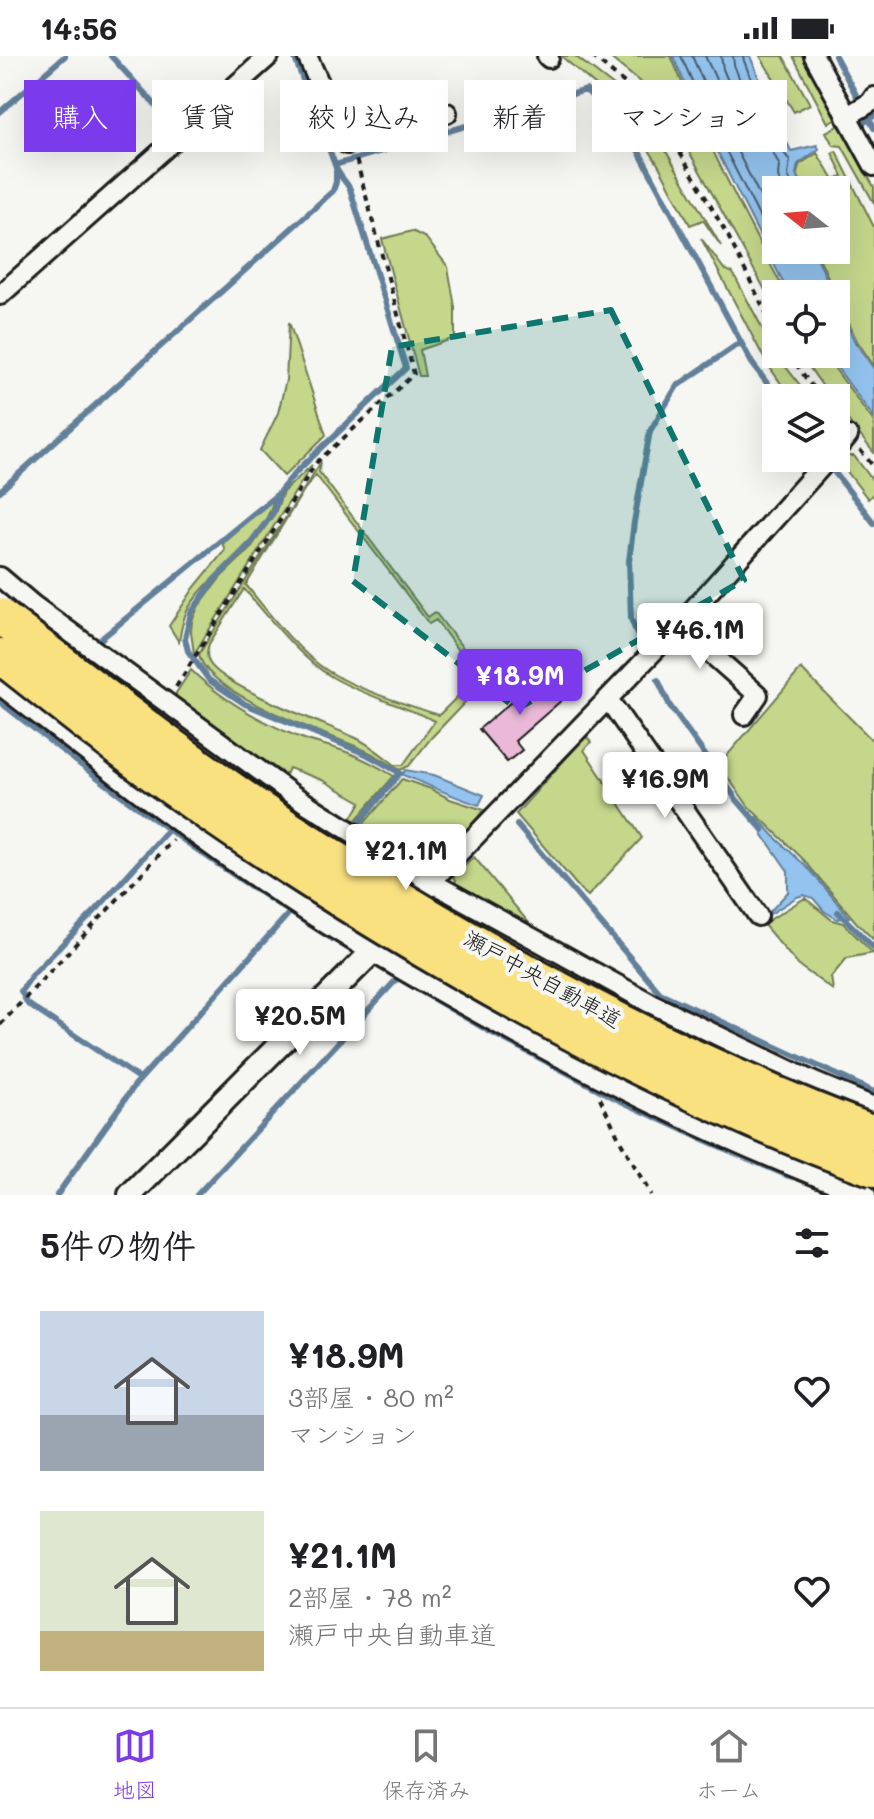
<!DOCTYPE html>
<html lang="ja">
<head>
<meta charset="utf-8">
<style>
	body { margin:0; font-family:Mali,"Klee One",sans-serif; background:#f2f2f2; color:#202124; height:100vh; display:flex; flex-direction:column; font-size:30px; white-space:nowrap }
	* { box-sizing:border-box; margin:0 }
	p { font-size:26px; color:#757577 }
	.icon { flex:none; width:44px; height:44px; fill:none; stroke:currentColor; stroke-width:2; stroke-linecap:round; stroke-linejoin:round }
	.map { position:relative; height:1139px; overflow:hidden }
	.side { display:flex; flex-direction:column; background:#fff; flex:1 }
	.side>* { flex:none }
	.guide { position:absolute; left:24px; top:24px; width:826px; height:72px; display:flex; gap:16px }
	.needle { width:52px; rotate:287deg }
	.tools { position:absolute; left:762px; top:120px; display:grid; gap:16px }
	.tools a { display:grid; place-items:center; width:88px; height:88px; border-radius:0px; background:#fff; box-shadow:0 8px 32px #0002; font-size:40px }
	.price { position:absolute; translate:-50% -68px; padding:0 18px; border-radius:8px; background:#fff; color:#222; font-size:26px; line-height:52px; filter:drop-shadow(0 2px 4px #0008) }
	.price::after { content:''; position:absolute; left:50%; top:48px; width:24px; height:18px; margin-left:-12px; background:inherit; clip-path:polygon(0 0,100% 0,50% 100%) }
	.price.active { background:#7c3aed; color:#fff }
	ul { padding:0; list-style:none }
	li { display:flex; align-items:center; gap:24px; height:200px; padding:0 40px }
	li span { display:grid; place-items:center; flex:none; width:224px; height:160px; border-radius:0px; color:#555 }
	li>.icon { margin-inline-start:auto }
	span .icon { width:96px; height:96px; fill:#fffc; stroke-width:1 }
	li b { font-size:34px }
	h2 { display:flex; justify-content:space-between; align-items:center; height:96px; padding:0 40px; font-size:34px }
	.tag { padding:0 28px; border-radius:0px; background:#fff; box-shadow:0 8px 32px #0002; font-size:28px; line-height:72px }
	.tag.active { background:#7c3aed; color:#fff }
	.status { display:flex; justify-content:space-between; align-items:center; height:56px; padding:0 40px; background:#fff; direction:ltr }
	.status svg { height:22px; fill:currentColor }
	.menu { display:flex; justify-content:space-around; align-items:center; height:112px; border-top:2px solid #e0e0e0; background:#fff; font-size:22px; color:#757577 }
	.menu a { display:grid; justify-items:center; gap:4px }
	.menu .active { color:#7c3aed }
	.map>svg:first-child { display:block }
</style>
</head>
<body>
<div class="status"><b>14:56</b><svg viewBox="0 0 49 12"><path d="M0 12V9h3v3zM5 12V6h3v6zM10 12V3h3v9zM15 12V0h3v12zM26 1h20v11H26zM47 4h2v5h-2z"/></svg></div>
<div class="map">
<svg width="874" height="1139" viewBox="0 0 874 1139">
	<rect width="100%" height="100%" fill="#f6f6f2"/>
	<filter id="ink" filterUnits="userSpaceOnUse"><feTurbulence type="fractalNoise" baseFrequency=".0125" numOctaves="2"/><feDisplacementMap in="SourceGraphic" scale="16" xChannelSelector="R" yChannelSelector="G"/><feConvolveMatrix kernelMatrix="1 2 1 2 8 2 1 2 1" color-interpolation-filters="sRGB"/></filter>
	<g filter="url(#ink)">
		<path fill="#c4d78b" stroke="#707a54" stroke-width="2" fill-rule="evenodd" d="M561,0H575L623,37L645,59L721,190L703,164L690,169L659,110L624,54Z
			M608,0H671C704,82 745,160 786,238H776V254L691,99L646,31Z
			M760,0H783L810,48L794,56Z
			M793,0H804L836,62L828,67Z
			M839,69L874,131V147L842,90L833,89L826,76Z
			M836,95L874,171V310L857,285L816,195L836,194V134H805L797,118L799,109L817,97L834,124L843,120L832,97Z
			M412,175L426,182L448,211L455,251V282L420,294L425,320H419L382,183Z
			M701,182L724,213L733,217L776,298L810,342H791L766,306Z
			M289,266L326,379L284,420L260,394L278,357L286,324Z
			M800,298H824L874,366V397L836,349V342H831Z
			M836,387L847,400H854L874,426V437L868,443L836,401Z
			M321,406L319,416L428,561L435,556L487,623L432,681L409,710L400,714C387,707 375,698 362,693C326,677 205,638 199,598ZM316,419L429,568L436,564L477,621L439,659C402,647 361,635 328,615C299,597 268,556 246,529L304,434ZM244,533C270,562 298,601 332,621C364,640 402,649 435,665L403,709H395C382,699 368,687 354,681C325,668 221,630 209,606C206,599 207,595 209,588Z
			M312,409L194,598L191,576L192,565L198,551L221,521L250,493L275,457L283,436Z
			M274,441C266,487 209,515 187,555C182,565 181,575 179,586L169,570L194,532L225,494L222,487Z
			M801,613L874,686V884L856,866L804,804L749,751L719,709Z
			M191,614C221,643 258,664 296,680C313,687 332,690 349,697C365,703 379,711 394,720L355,765L351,763L361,746L322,724L289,712L286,719L176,645V637Z
			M586,680L591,686L584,694L642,782L588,840L580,833L516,758Z
			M402,723L431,733L450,743L484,754L437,810L430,812H424L360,772Z
			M474,801L534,873L455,828L456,824L453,821Z
			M805,842L832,864L843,867L873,897L847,902L831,921L833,934L798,909L763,868Z"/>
		<path fill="#93c3ee" stroke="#63809a" stroke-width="2" d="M673,0H750L773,57L791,95L817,89L819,93L798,108L796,118L803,134H776V194H814L833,238H789L693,47Z
			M836,244L855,286L874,313V362L827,298H836Z
			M405,714L434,719L484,739L479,749C453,741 429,729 403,719Z
			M756,760L778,784L811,815L849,861L837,863L824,855L813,842L804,839L797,841L764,862L788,836V815L763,779Z"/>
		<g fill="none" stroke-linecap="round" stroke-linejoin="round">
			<path stroke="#4c5f70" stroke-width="2" d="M681,0L700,43L776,194
				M692,0L709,39L776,172
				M705,0L736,66L741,68L744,65L742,59L723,13L721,0
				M733,0L734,9L756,64L779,108L778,121L783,134
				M743,0L744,5C754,29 773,88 790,104L788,119L794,134"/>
			<path stroke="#63809a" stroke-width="6" d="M111,0L177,73L181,69
				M294,0L335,109
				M835,0L874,72
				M0,56L65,0
				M863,67L874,60
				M828,408L874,467
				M0,435L333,135L336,126V115
				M637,578L631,563L629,505L634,466L650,375L677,330L741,286
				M96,587L279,437
				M658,624L670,650L737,744L763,774
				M0,646C112,735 227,819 349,893
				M357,769L400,717L366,698L245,648L209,624L188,595L185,582L191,557L215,523L248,490L273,457L280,435L296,416L406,312L350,133C345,124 337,118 335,109L586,34L630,79L752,307L778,342
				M517,769L660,937L874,1036
				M838,856L874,892
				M379,911L487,974L617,1043L705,1084L786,1119L804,1124
				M140,1023L32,951L27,947L21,935L33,918L97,853L168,774
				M824,1133L837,1139
				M57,1139L135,1029L291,855
				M197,1139L397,923"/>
		</g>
		<path fill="#ebb9d8" stroke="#1c1c1c" stroke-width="2" d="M543,619L563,643L515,685L522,694L507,706L479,673Z"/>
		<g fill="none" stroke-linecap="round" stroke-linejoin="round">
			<g stroke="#1c1c1c" stroke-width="24">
				<path id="minor" d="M307,0L347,88L447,57
					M547,0L549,2
					M814,0L874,110
					M846,61L871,46L874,41
					M0,239L269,0
					M836,395L848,380
					M0,521L33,549L293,739L431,826L650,947L814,1026L874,1051
					M679,569L758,639L744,659
					M0,629C94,701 187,776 286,842C372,899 462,949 552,997C654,1050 758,1100 866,1139
					M608,643L758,860
					M431,826L679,569L829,402"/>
			</g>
			<g stroke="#1c1c1c" stroke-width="28">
				<path id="tertiary" d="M130,1139L373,895L431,826"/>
			</g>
			<path stroke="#1c1c1c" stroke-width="4" stroke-dasharray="6 6" stroke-linecap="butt" d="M592,0L640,40L664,69L728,180L776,277
				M789,298L820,342
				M860,394L874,411
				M176,631L316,407L414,318L356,103
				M0,969L173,784
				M600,1042L621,1086L651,1139"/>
			<use href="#minor" stroke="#f6f6f2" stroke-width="18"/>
			<use href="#tertiary" stroke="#f6f6f2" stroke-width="22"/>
			<g stroke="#1c1c1c" stroke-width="40" stroke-linecap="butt">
				<path id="motorway-bridge" d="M0,560C95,632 189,706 288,772C473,892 667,1000 874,1077
					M0,600C46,636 92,673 139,708C269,803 407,888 549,965C654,1021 762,1073 874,1113"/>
			</g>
			<use href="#motorway-bridge" stroke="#fae180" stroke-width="34"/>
		</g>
	</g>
	<path fill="#0f766e" fill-opacity="0.2" stroke="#0f766e" stroke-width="6" stroke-dasharray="16 10" stroke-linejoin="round" d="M611,254L744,524L517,653L353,525L392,291Z"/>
	<g text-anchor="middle" stroke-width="8" stroke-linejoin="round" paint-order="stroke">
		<g font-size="22" fill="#1c1c1c" stroke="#f6f6f2">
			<text transform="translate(543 923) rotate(29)" y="8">瀬戸中央自動車道</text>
		</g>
	</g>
</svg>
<div class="tools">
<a><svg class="needle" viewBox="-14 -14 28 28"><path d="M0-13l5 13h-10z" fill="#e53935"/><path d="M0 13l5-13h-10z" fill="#757577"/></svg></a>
<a><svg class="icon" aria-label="locate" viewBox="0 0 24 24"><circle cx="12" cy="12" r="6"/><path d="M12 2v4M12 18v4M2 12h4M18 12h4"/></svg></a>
<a><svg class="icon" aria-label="layers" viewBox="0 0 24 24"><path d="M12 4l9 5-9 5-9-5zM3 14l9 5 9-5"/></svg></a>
</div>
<b class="price" style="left:700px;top:615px">¥46.1M</b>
<b class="price active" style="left:520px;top:661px">¥18.9M</b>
<b class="price" style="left:665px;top:764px">¥16.9M</b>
<b class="price" style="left:406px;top:836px">¥21.1M</b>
<b class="price" style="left:300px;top:1001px">¥20.5M</b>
<div class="guide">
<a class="tag active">購入</a>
<a class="tag">賃貸</a>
<a class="tag">絞り込み</a>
<a class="tag">新着</a>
<a class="tag">マンション</a>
</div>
</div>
<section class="side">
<h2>5件の物件<svg class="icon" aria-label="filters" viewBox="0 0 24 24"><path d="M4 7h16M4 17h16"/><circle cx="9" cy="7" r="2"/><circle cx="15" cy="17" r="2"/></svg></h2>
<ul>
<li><span style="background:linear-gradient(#c9d6e8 65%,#9aa5b1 0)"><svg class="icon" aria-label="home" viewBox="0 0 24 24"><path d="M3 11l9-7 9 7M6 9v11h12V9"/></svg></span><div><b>¥18.9M</b><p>3部屋 · 80 m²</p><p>マンション</p></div><svg class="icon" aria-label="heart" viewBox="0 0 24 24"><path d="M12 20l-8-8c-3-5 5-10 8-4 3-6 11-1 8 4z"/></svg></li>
<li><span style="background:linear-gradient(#dfe7d0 75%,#c2b280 0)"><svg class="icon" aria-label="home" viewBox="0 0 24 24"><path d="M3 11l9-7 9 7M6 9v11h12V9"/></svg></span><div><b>¥21.1M</b><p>2部屋 · 78 m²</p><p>瀬戸中央自動車道</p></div><svg class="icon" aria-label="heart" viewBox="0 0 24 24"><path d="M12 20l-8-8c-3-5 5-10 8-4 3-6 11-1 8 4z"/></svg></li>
</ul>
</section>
<nav class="menu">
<a class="active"><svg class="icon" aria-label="map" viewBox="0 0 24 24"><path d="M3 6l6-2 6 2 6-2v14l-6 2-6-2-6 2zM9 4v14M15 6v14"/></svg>地図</a>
<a><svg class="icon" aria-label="saved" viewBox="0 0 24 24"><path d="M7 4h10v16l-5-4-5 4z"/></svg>保存済み</a>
<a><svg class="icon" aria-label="home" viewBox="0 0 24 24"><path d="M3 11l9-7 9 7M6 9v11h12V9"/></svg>ホーム</a>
</nav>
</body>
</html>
